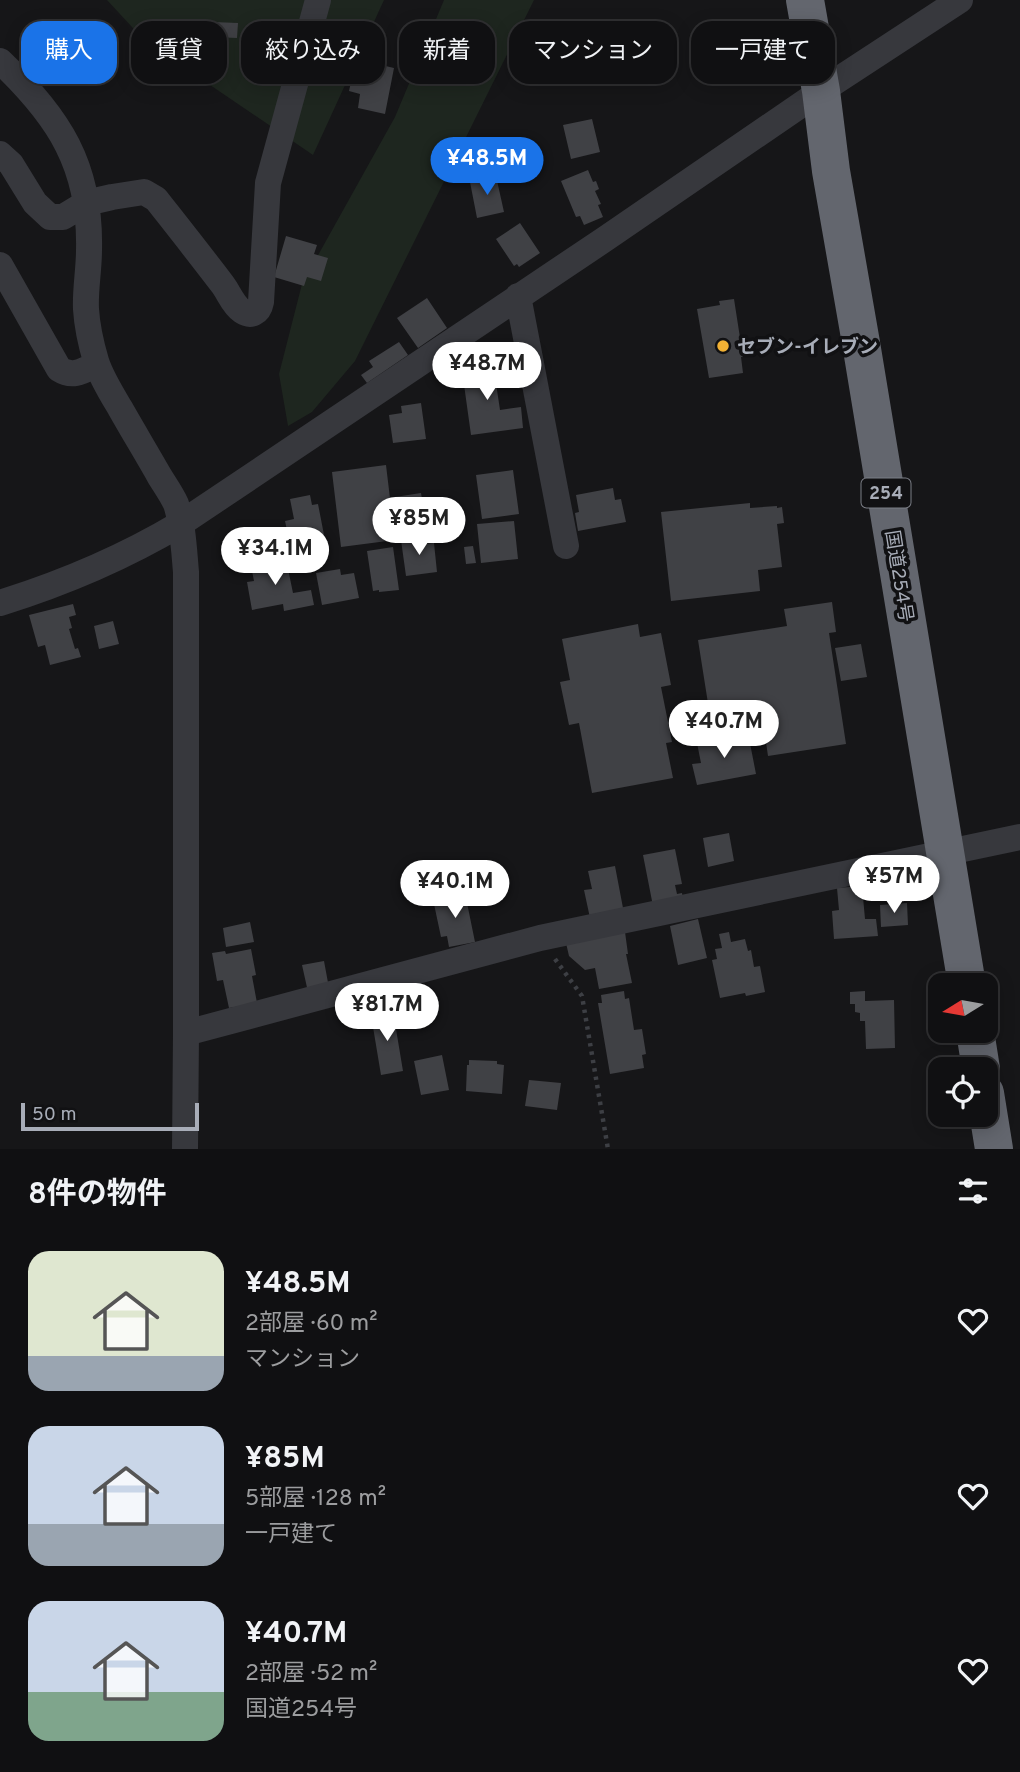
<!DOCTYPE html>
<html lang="ja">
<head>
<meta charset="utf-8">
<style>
	body { margin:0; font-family:Overpass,"Noto Sans JP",sans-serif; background:#1e1e20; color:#f1f3f6; height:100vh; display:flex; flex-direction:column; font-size:26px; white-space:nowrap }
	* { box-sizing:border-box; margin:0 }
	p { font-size:23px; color:#9c9d9f }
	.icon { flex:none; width:38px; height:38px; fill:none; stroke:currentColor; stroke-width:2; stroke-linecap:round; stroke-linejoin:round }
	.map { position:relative; height:1149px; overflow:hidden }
	.side { display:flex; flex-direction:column; background:#101012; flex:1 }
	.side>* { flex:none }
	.hud { position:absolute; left:21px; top:21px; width:978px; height:63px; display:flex; gap:14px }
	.needle { width:46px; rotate:259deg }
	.controls { position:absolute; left:928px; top:973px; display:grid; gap:14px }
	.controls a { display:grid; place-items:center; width:70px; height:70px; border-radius:14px; background:#101012; box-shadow:0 4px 18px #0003,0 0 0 2px #303032; font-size:35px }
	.scale { position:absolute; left:21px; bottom:18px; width:178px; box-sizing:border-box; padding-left:7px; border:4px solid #a8adb8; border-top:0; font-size:19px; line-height:24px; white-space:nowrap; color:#a8adb8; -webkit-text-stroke:5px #111113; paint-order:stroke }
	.price { position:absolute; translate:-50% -60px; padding:0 16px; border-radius:24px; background:#fff; color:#222; font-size:23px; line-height:46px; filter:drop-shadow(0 2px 4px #0008) }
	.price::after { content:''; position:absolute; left:50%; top:42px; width:21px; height:16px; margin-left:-10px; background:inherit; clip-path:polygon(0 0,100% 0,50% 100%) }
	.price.selected { background:#1a73e8; color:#fff }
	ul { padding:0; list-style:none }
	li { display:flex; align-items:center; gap:21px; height:175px; padding:0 28px }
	li span { display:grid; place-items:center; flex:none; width:196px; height:140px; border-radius:21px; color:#555 }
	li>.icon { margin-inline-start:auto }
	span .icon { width:84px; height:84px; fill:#fffc; stroke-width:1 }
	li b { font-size:30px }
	h2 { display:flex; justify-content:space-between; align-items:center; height:84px; padding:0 28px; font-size:30px }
	.chip { padding:0 24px; border-radius:21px; background:#101012; box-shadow:0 4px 18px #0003,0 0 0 2px #303032; font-size:24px; line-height:63px }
	.chip.selected { background:#1a73e8; color:#fff }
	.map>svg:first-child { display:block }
</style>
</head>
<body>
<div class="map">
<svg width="1020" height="1149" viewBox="0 0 1020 1149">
	<rect width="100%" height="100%" fill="#161618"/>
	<path fill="#1e261f" d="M107,0H384L313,155L144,40Z
		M444,0H534L355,361L312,412L288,426L279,374L302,284L395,117Z"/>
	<path fill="#404145" d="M213,22L238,23L237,38L213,37Z
		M356,59L394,68L385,114L358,108L360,94L349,91Z
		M592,119L600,152L571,159L563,125Z
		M588,170L593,182L596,181L599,189L595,191L601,204L598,205L603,217L584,225L580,216L576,217L561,181Z
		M496,176L504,212L477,218L470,182Z
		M520,223L540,253L519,267L517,264L514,266L496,239Z
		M286,236L317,245L314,254L328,258L321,281L307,277L304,286L274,277Z
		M427,298L447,328L418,348L397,318Z
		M734,299L743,357H741L743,373L709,378L697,309L720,305L719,301Z
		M399,342L408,355L367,383L361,375L373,367L369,361Z
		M478,361L494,370L500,410L521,407L523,428L471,435L461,363Z
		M421,403L426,439L393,443L389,415L402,413L401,406Z
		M386,465L395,540L341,547L332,472Z
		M513,470L519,514L482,519L476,475Z
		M613,488L615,500L621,499L626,522L578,531L575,513L579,512L576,495Z
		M421,493L422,499L427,498L433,529L400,534L395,497Z
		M310,495L312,505L318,504L325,540L284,548L282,536L288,535L285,521L294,519L290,499Z
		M750,503V508L777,506V508L782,507L784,523L777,524L782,567L758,570L760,591L671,601L661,512Z
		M514,521L518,559L481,563L477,524Z
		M423,537L424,544L434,543L437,572L406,576L401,540Z
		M473,546L476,563L466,564L464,547Z
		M393,547L399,590L379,592V590L373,591L367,551Z
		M271,551L273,561L286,559L293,593L311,590L314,605L284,611L283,604L252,610L247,582L254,581L252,571L256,570L255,563L266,561L264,552Z
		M340,569L341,575L354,573L359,598L322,605L316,573Z
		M832,602L836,632L829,633L846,744L768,756L762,715L738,719L737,712L710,716L698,640L787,626L784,609Z
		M73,604L76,615L69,617L72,628L69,629L75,649L78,648L81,657L50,665L45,645L38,647L29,615Z
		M113,621L119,644L99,649L94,626Z
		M638,624L640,637L661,633L671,685L661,687L672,742L666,743L673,778L592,793L579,723L569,725L560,682L570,680L562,639Z
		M861,644L867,677L841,681L835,648Z
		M748,733L756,774L697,785L692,764L701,763L697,743Z
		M729,833L734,861L708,867L703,838Z
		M675,849L682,884L675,885L677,894L682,893L683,900L653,906L643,855Z
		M615,866L623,908L590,918L584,890L592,889L588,871Z
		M892,880H903L904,902H893Z
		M862,886L865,919H876L878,936L834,939L832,911L839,910L837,888Z
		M465,893L475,942L449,947L447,936L441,937L434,904L447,901L446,897Z
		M907,903L908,925L881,927L880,905Z
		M698,919L707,958L678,965L670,926Z
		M250,922L254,942L226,947L223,928Z
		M625,932L628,954H626L632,983L599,989L595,968L585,970L569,956L566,943Z
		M729,932L731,942L745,939L748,951L751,950L754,967L760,966L765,992L746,996L745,993L720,998L712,960L717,959L715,949L722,948L719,934Z
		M251,949L256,975L252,976L257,1003L229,1008L223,980L217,981L212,953L225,951L226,954Z
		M324,961L329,988L308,992L302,965Z
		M624,991L625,999L629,998L634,1030L642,1029L646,1054L642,1055L644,1068L610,1074L598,1003H602L601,995Z
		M865,991V1001L894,1000L895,1048L866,1049L865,1021H860V1013L855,1012V1004H850V992Z
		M426,992L432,1020L405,1025L400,998Z
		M393,1011L403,1071L381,1075L371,1015Z
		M442,1055L449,1090L421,1095L414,1061Z
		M469,1060L497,1061V1064L504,1065L502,1094L466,1091L467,1065H469Z
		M529,1080L561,1083L557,1110L525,1106Z"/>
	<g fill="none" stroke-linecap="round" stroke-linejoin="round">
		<path stroke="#3d3f44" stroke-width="4.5" stroke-dasharray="3.5 5" stroke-linecap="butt" d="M555,959L582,996L608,1149"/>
		<path stroke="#37383d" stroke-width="26" d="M0,61C59,117 91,166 89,250C89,270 85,290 86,309C87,326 91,344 96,361C101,377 111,393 120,408C133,431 147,454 160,477C165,485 172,495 176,504C183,525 184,550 186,572V1033L185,1149
			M0,154L11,164L35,203L50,217H63L86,203L112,197L144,192L156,199C178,227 201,256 223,285C229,293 233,305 242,311C251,317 259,313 261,302L268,183L318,0
			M0,265L59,369C73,378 83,371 97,364
			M518,296L566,546
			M0,603C64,583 123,558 180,524L605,239L821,91L960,0
			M186,1033L540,938L1020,837"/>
		<path stroke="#63666e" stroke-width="38" d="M805,0L821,91L831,171L861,343L967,985
			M975,1031L981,1069
			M985,1093L994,1149"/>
	</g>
	<circle fill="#f2b134" stroke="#111113" stroke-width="2.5" cx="723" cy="346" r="7"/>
	<g text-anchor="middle" stroke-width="7" stroke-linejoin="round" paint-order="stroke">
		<rect fill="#111113" stroke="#7b7e86" stroke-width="2" x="861.5" y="478.5" width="49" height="29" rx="5"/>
		<g font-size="18" font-weight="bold" fill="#a8adb8">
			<text x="886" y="499">254</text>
		</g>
		<g font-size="19" font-weight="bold" fill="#a8adb8" stroke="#111113" text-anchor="start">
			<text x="737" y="353">セブン-イレブン</text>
		</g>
		<g font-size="19" fill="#a8adb8" stroke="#111113">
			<text transform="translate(900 576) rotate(81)" y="7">国道254号</text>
		</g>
	</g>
</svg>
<div class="controls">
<a><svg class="needle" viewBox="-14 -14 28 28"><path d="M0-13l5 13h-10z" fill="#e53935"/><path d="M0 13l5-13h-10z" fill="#9c9d9f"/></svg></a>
<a><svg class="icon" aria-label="locate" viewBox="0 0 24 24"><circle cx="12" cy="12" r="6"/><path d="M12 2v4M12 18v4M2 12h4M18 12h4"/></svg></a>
</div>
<div class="scale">50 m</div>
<b class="price selected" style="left:487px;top:197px">¥48.5M</b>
<b class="price" style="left:487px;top:402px">¥48.7M</b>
<b class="price" style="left:419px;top:557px">¥85M</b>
<b class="price" style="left:275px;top:587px">¥34.1M</b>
<b class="price" style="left:724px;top:760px">¥40.7M</b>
<b class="price" style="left:894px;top:915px">¥57M</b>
<b class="price" style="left:455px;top:920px">¥40.1M</b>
<b class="price" style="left:387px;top:1043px">¥81.7M</b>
<div class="hud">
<a class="chip selected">購入</a>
<a class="chip">賃貸</a>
<a class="chip">絞り込み</a>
<a class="chip">新着</a>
<a class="chip">マンション</a>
<a class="chip">一戸建て</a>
</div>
</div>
<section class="side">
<h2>8件の物件<svg class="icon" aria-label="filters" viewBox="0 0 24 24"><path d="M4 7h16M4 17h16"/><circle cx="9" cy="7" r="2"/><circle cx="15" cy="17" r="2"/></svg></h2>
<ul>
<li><span style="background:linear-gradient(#dfe7d0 75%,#9aa5b1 0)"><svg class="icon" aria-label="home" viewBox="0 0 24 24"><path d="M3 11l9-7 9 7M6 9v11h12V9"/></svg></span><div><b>¥48.5M</b><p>2部屋 · 60 m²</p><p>マンション</p></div><svg class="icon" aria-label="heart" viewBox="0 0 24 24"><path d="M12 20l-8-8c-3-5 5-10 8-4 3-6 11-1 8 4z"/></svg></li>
<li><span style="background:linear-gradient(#c9d6e8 70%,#9aa5b1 0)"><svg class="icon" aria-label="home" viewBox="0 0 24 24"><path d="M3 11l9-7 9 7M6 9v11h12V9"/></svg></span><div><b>¥85M</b><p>5部屋 · 128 m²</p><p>一戸建て</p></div><svg class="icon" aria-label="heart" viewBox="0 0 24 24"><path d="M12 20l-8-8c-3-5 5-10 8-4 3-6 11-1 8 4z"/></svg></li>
<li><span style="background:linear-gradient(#c9d6e8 65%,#7fa58c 0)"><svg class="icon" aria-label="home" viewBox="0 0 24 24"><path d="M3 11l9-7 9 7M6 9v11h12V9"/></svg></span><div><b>¥40.7M</b><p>2部屋 · 52 m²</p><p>国道254号</p></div><svg class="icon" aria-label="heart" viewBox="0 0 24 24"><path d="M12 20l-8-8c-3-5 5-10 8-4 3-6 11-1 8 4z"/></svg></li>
</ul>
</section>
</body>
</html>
